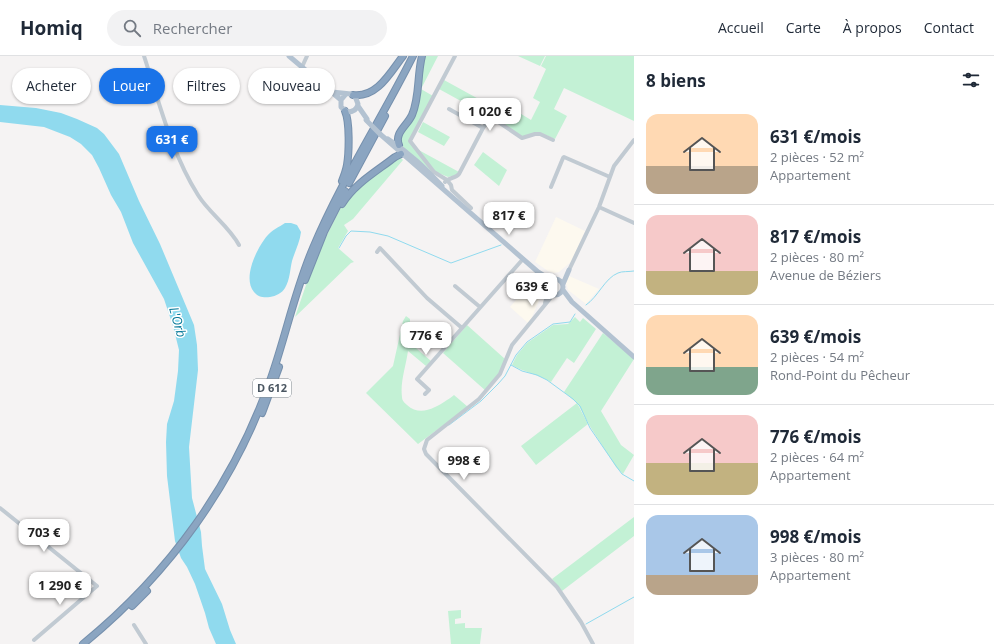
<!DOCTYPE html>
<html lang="fr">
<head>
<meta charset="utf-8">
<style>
	body { margin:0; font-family:"Open Sans",sans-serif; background:#f2f2f3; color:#1f2937; height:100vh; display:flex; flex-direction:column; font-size:15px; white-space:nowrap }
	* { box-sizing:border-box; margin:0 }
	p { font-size:13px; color:#747a83 }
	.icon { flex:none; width:22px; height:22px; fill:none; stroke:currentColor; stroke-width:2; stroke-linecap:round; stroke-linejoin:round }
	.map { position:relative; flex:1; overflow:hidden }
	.sheet { display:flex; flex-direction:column; background:#fff; width:360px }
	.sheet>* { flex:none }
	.guide { position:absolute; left:12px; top:12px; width:380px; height:36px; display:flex; gap:8px }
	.price { position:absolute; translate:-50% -34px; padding:0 9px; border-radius:8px; background:#fff; color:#222; font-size:13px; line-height:26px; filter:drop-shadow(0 1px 2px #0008) }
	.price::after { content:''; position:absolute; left:50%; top:24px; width:12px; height:9px; margin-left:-6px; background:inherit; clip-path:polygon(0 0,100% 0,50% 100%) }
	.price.selected { background:#1a73e8; color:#fff }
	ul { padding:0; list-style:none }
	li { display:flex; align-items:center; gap:12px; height:100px; padding:0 12px }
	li+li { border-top:1px solid #e0e1e3 }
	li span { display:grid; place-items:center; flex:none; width:112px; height:80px; border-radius:12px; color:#555 }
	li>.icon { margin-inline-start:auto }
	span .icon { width:48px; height:48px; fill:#fffc; stroke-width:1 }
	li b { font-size:17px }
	h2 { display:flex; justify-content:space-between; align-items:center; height:48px; padding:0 12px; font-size:17px }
	.tag { padding:0 14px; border-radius:18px; background:#fff; box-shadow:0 1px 3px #0004; font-size:14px; line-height:36px }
	.tag.selected { background:#1a73e8; color:#fff }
	header { display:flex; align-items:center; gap:24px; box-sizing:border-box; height:56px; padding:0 20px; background:#fff; border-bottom:1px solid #e0e1e3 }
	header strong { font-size:19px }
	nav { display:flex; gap:22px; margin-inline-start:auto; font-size:14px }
	.search { width:280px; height:36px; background:#f2f2f3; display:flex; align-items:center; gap:10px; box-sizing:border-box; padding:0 14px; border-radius:22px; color:#747a83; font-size:15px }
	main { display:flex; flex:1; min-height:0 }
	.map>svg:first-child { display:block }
</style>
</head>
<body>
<header>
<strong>Homiq</strong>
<div class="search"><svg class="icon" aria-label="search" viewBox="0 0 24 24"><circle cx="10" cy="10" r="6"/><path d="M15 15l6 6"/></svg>Rechercher</div>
<nav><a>Accueil</a><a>Carte</a><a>À propos</a><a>Contact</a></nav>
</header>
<main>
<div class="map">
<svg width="634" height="588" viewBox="0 0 634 588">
	<rect width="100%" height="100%" fill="#f5f3f3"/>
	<path fill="#fdf9ef" d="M556,161L585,175L572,205L559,216L554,217L548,215L535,206Z
		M569,220L599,233L586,248L568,234L566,227Z
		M535,222L539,229L541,240L529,268L510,251Z"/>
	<path fill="#c3f1d5" d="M423,0H438L421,33L433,40L410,83L434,118L403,91L401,83L402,77L409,68Z
		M518,0H545L540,10Z
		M546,0H634V65L564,32L554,53L567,60L555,83L541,77L523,81L492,60L500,45L531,64L540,46L533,42L546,13L541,10Z
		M444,24L495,52L490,61L439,33Z
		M423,66L450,81L444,90L418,76Z
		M415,92L459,116L457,119L448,121L436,116Z
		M483,96L507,114L499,130L474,109Z
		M399,100L403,104L353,163L344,169L348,175L338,192L354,206L351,207L295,261L315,203L341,151L353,136Z
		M406,260L410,263L409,286L431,305L426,310L408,295C406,310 400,326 402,341C402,345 405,347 407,349C420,361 435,352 447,344C450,342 452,341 454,339L468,351L418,388L366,337L393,310L403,265Z
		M575,261L580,266L583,262L596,273L574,307L567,302L551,326C539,319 524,316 512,309L517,299L527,287L553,269L568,268Z
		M467,269L505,303L502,313L486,335L443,297Z
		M603,277L634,303L601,355L621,389L634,399L623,418L616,411L591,372L578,348L564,336Z
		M577,347L588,368L536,409L521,390Z
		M634,461V480L562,535L552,523Z
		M461,554V562L455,563V568L465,567V572H482L480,588H451L448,555Z"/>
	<path fill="#90daee" d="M0,49L36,52L61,57L77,63L97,72L104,78L119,98L139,145L160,188L194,269L197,289L198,314L189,391L192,442L201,476L202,490L205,513L222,548L230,574L236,588H216L209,572L205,557L195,528L187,511L181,502L175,485L167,420L166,386L167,368L174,345L178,315L179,294L173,270L164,243L133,187L121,156L111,139L99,112L92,99L81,88L70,81L44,71L0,66Z
		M285,167H291L297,169L301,176C300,186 295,195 292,205C290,213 290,224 285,232C282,237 276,240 270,241C264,242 258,241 254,236C242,222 257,192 267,180C272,174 279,171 285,167Z"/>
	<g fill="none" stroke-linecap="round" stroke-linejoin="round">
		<path stroke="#90daee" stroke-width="1" d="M339,192L346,180L351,175L370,176L388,180L451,207L501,189
			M586,249C598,241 605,222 618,217C622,215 629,216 634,215
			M511,309L522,315L537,319L547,324L573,343L580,350L590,372L616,410L622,418L634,425
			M449,369L481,345L498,328L505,320L516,299L527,286L553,268L570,266L575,258
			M586,568L634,541"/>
		<g stroke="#7690ad" stroke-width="8">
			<path id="highway" d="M353,39C377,42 390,17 403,0
				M399,89C394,77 407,70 412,59C420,41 417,19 422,0
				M342,125C344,120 346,115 347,109C349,97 350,66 345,55
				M349,127L385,60
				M342,148C354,128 377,115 395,101L401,98
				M305,224L324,176L345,135
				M262,357L279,311
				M132,550L147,535
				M83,588C169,518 235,427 271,322C286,279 295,234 313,192C341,125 381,64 413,0"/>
		</g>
		<path stroke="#c1cad2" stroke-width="4" d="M144,0C159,46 172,98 198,139C209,157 229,170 239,189
			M455,0L410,85L434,116L447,124L451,129L452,134L471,152
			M302,11L307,0
			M449,53L483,72
			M445,126C449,121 455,123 459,118L483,72L491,61L522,82L535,78H540L553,84
			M551,131L563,102L564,101L610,121
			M599,151L634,167
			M377,196L380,192L427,242L462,272
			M569,214L599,151L614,110L634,84
			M455,230L480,251
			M553,239L512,289L500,318L479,343L427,384L424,393L426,398L557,531L581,566L593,588
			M545,247L548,236
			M425,338L429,334L417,323L523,203
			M0,452L97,530L34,584
			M134,569L146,588"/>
		<path stroke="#b3c2d1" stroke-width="5" d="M289,0L341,44
			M332,36L351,38L355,40L358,48C357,54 353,56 347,56L341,51V44L346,38
			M358,50L367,63
			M380,78L538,216L551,224
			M388,83C411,98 424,111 442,130
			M547 231a8 8 0 1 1 16 0a8 8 0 1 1-16 0Z
			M563,228L569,214
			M563,234L572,246L634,301"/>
		<use href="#highway" stroke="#8ba5c1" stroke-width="6"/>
		<path stroke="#b3c2d1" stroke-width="5" d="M366,64L380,78"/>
	</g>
	<g text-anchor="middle" stroke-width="3" stroke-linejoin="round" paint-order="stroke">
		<rect fill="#fff" stroke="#808990" stroke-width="1" x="253" y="323" width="38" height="18" rx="3"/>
		<g font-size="11" font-weight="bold" fill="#4a5661">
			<text x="272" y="336">D 612</text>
		</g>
		<g font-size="13" font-style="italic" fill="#0c7c9b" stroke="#fff">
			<text transform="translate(178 266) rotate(74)" y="5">L'Orb</text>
		</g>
	</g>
</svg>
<b class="price" style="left:490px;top:76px">1 020 €</b>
<b class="price selected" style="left:172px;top:104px">631 €</b>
<b class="price" style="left:509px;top:180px">817 €</b>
<b class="price" style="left:532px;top:251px">639 €</b>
<b class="price" style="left:426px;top:300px">776 €</b>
<b class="price" style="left:464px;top:425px">998 €</b>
<b class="price" style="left:44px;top:497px">703 €</b>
<b class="price" style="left:60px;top:550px">1 290 €</b>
<div class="guide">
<a class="tag">Acheter</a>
<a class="tag selected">Louer</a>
<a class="tag">Filtres</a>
<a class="tag">Nouveau</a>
</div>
</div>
<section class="sheet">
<h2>8 biens<svg class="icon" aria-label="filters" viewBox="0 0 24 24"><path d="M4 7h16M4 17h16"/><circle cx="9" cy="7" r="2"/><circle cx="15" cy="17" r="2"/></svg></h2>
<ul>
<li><span style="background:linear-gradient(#ffd9b3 65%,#b9a48a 0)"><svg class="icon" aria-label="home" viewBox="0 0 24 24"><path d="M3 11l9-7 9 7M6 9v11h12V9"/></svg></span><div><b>631 €/mois</b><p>2 pièces · 52 m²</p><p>Appartement</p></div></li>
<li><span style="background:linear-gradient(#f6c9c9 70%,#c2b280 0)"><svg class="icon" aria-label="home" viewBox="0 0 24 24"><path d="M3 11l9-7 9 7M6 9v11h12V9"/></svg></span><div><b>817 €/mois</b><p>2 pièces · 80 m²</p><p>Avenue de Béziers</p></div></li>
<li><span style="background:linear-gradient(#ffd9b3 65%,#7fa58c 0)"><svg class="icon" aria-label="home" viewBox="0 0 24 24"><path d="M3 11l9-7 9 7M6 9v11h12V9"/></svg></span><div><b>639 €/mois</b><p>2 pièces · 54 m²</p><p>Rond-Point du Pêcheur</p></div></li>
<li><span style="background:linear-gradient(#f6c9c9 60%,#c2b280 0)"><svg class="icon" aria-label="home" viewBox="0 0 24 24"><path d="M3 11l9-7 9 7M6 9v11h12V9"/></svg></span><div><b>776 €/mois</b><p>2 pièces · 64 m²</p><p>Appartement</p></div></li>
<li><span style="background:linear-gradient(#a9c7e8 75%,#b9a48a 0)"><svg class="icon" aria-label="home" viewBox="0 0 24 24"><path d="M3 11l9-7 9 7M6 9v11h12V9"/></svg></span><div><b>998 €/mois</b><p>3 pièces · 80 m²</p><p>Appartement</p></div></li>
</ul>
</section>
</main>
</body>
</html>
